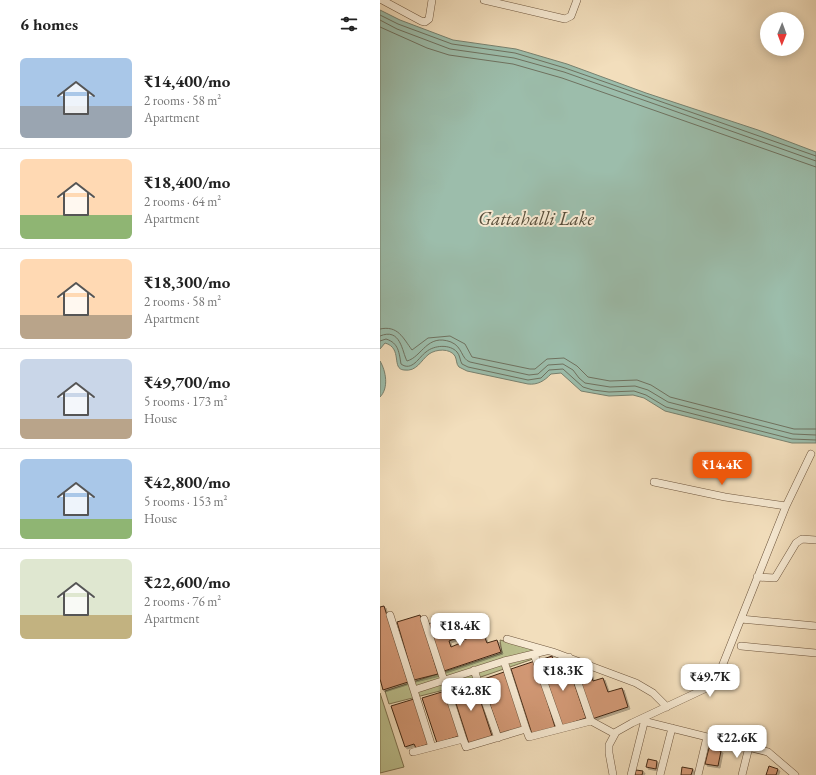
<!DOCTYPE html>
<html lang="en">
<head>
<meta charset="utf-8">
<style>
	body { margin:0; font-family:"EB Garamond",serif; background:#f6f6f6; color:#222; height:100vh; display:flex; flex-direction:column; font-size:15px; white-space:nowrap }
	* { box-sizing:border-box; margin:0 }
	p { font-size:13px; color:#767676 }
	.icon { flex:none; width:22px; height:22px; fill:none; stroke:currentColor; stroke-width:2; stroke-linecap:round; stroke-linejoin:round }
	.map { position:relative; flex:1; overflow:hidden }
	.details { display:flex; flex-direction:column; background:#fff; width:380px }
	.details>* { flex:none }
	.needle { width:26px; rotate:181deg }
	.tools { position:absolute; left:380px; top:12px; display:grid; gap:8px }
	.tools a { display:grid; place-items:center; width:44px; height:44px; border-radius:50%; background:#fff; box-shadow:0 2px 10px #0003; font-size:20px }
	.price { position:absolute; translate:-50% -34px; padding:0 9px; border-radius:8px; background:#fff; color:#222; font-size:13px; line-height:26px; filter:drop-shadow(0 1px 2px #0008) }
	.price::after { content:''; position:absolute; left:50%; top:24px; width:12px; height:9px; margin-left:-6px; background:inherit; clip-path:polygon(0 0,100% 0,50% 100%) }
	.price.on { background:#ea580c; color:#fff }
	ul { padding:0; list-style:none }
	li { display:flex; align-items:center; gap:12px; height:100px; padding:0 20px }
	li+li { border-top:1px solid #e0e0e0 }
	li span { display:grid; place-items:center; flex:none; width:112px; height:80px; border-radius:6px; color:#555 }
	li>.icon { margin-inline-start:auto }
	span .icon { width:48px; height:48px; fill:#fffc; stroke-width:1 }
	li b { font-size:17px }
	h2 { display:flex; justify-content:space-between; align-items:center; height:48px; padding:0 20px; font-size:17px }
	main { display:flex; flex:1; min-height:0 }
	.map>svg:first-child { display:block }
</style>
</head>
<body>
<main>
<section class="details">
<h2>6 homes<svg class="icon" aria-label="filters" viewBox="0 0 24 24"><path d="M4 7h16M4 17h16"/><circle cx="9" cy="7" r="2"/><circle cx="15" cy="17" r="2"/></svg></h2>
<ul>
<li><span style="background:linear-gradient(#a9c7e8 60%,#9aa5b1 0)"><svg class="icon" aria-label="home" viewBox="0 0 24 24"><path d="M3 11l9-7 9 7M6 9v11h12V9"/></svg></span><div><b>₹14,400/mo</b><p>2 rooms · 58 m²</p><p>Apartment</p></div></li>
<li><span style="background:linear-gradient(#ffd9b3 70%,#8fb573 0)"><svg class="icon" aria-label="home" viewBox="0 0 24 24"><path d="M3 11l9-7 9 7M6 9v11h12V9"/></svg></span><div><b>₹18,400/mo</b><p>2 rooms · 64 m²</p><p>Apartment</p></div></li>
<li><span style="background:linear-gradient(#ffd9b3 70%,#b9a48a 0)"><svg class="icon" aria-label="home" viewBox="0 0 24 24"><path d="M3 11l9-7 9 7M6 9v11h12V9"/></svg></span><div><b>₹18,300/mo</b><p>2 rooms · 58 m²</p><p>Apartment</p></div></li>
<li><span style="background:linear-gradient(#c9d6e8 75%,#b9a48a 0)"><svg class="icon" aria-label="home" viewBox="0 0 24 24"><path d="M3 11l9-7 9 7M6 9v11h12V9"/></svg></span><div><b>₹49,700/mo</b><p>5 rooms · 173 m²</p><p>House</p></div></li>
<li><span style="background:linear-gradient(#a9c7e8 75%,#8fb573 0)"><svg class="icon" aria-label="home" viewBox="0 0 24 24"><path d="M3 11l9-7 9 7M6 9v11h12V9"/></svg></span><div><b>₹42,800/mo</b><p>5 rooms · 153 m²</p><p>House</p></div></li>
<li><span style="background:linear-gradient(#dfe7d0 70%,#c2b280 0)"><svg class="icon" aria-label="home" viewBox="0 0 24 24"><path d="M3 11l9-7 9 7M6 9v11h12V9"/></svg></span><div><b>₹22,600/mo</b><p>2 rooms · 76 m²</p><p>Apartment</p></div></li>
</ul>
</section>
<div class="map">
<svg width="436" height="775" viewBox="0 0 436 775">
	<defs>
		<filter id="shadow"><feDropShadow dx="2" dy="2" stdDeviation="0" flood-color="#0004"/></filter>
	</defs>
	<rect width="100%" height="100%" fill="#f2debc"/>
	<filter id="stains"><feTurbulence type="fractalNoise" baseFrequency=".005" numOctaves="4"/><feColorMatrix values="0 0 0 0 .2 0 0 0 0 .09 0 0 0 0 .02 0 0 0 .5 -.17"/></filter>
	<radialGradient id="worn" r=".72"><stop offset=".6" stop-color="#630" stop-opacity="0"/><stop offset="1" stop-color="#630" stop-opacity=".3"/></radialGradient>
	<path fill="#bcc18f" stroke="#7f7452" d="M120,640L152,648L153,659L60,691L9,704L5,691L122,653Z
		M0,693L24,767L0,773Z"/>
	<path fill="#9cbdab" stroke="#78816f" d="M0,10L20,20L73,40L136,49L187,64L266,93L378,130L436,152V443H412L285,411L264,398L253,395L229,396L201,391L181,373L171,374C164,381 158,385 148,384L87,371L79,367C76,364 77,360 75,356C70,348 56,349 49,354C41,360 37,372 24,370C11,369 23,348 5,343L0,349Z
		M0,361C6,371 9,388 0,397Z"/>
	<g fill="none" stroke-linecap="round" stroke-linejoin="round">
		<path stroke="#6f7260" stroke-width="1" d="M0,15L18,24L72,44L135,53L185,68L436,156
			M0,20L17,29L70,49L134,58L184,72L436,161
			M0,27L47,48L69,55L133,64L182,78L436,167
			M0,329C18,325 23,338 32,350L48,338L70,336L85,344L92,357L150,369H155L167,359L184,358L197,366L208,377L230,381L257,380L271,385L290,397L414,429H436
			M0,336C21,327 22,352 27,361C42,357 47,333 71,342C83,347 81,359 90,362L149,375L158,374L168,365L183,364L193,370L199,378L205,383L230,387L255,386L268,390L288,402L413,434L436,435
			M0,341L6,339C19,343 19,353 21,364C32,372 39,357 46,352C54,345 70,344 77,352C80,355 80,361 82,364L88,367L148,380L161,378L169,370L183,369L203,387L213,390L229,392L254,391L266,395L286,407L412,439L436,440"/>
	</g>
	<path fill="#d39976" stroke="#422814" filter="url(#shadow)" d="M4,606L28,682L3,690L0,679V607Z
		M40,615L58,674L34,680L17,622Z
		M60,620L63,630L76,626L80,637L69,641L71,647L83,642V640L103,633L107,643L117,640L121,652L64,671L48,624Z
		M172,656L176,669L188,665L206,718L182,726L160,660Z
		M155,661L175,727L152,734L131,669Z
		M124,672L144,728L121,736L101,680Z
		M210,672L213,681L223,678L228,692L242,688L248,707L212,719L198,676Z
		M94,681L112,736L89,744L71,688Z
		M65,691L79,736L57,743L42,698Z
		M34,699L49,744L36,748L34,744L25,747L11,706Z
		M329,748L341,751L338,766L325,764Z
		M268,759L277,761L276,769L266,767Z
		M389,766L398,769L396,775H386Z
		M302,767L313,769L311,775H301Z
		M256,770L263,771L262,775H255Z"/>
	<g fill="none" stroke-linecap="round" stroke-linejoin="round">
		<g stroke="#6e563e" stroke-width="8">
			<path id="minor" d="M2,0L41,21L45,22L49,19L52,0
				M104,0L185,19L191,16L197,0
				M274,482L345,497L406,506
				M377,577L395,578L416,543L422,539L436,540
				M10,615L52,747
				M44,619L83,739
				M361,619L436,626
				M127,639L173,652L256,683L273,693L287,707
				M361,646L436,653
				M154,654L180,728
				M124,661L146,729
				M94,670L118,738
				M34,690L124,661L166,651
				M211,721L235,734
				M33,752L83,739L86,747L146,729L149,737L211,721L189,657
				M233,775L229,753V745L236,732L252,723L335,684L406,506L431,454
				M251,775L264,723L267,722L388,752L415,775
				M280,775L292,728
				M318,775L327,737
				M362,775L369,747"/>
		</g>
		<use href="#minor" stroke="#f7ead3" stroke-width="7"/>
	</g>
	<g text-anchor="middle" stroke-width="4" stroke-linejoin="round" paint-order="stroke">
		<g font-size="19" font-style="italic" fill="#584d3a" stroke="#f7ead3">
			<text x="156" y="225">Gattahalli Lake</text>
		</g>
	</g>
	<rect width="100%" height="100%" filter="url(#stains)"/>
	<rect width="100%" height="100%" fill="url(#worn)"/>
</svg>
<div class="tools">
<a><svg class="needle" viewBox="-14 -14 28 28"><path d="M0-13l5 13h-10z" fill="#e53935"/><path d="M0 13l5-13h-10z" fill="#767676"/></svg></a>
</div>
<b class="price on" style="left:342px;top:486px">₹14.4K</b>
<b class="price" style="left:80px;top:647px">₹18.4K</b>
<b class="price" style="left:183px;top:692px">₹18.3K</b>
<b class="price" style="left:330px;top:698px">₹49.7K</b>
<b class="price" style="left:91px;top:712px">₹42.8K</b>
<b class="price" style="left:357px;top:759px">₹22.6K</b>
</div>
</main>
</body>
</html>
